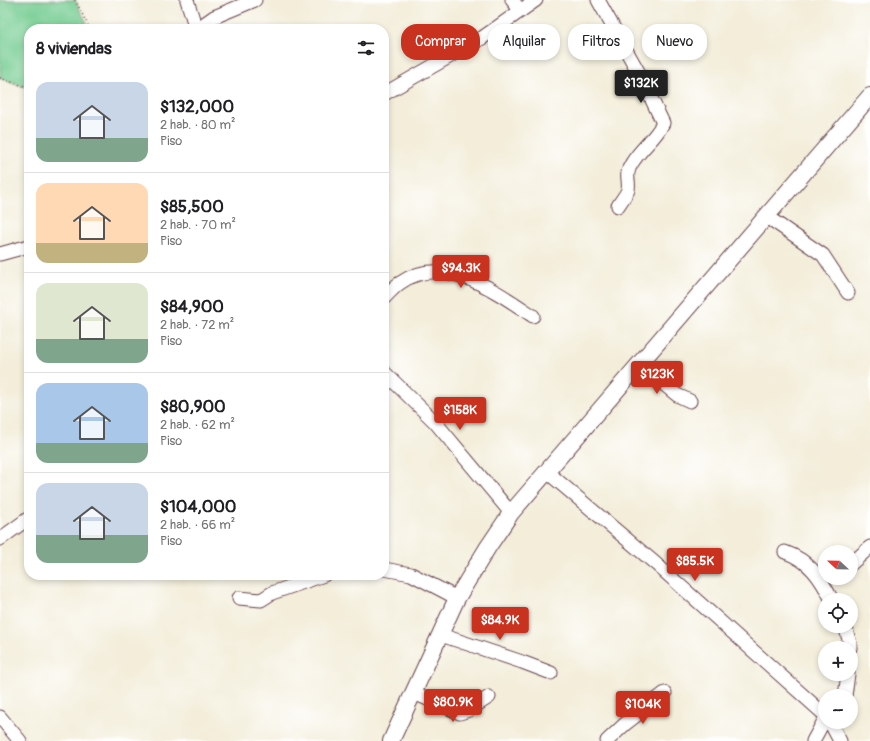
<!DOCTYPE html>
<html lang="es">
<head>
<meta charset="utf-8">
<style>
	body { margin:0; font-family:Pangolin,sans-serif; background:#f2f2f2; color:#202124; height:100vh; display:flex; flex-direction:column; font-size:15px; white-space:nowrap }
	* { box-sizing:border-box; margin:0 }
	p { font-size:13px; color:#757577 }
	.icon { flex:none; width:22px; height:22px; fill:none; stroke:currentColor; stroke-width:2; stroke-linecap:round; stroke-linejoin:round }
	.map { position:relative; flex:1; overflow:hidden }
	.drawer { position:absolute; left:24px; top:24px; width:365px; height:556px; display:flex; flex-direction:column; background:#fff; border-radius:16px; box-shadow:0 2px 6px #0003 }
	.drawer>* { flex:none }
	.hud { position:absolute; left:401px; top:24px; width:380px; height:36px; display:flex; gap:8px }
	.needle { width:26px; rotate:292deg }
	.buttons { position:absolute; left:818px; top:545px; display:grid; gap:8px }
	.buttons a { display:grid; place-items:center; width:40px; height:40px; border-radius:50%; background:#fff; box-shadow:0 2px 6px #0003; font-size:20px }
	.price { position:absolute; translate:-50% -34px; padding:0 9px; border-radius:4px; background:#c8321e; color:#fff; font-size:13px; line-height:26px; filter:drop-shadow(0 1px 2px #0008) }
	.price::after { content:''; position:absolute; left:50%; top:24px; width:12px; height:9px; margin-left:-6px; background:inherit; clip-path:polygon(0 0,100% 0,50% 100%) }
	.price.on { background:#222; color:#fff }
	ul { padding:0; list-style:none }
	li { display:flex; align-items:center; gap:12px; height:100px; padding:0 12px }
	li+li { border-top:1px solid #e0e0e0 }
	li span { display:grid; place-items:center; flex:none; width:112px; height:80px; border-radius:12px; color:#555 }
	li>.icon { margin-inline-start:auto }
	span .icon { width:48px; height:48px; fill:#fffc; stroke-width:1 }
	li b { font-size:17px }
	h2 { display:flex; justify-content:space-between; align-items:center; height:48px; padding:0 12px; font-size:17px }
	.tag { padding:0 14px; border-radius:16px; background:#fff; box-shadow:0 2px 6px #0003; font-size:14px; line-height:36px }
	.tag.on { background:#c8321e; color:#fff }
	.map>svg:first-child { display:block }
</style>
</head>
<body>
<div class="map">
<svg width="870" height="741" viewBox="0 0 870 741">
	<rect width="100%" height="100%" fill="#fff"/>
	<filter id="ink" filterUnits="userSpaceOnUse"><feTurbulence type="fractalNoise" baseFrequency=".025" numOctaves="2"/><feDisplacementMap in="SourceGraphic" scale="8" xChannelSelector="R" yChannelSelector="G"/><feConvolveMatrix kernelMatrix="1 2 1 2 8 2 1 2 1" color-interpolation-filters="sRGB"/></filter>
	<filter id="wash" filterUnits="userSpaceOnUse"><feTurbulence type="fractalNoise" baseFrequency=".012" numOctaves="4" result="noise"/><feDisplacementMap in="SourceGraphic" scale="16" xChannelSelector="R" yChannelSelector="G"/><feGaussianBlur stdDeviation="0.9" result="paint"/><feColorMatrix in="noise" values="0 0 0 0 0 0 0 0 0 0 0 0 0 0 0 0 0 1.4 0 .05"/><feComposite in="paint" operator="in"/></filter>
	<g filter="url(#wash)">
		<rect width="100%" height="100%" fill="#f3edd9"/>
		<path fill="#75cc91" stroke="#60765e" d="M0,0H75L90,29H29V88L0,78Z"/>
	</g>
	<g filter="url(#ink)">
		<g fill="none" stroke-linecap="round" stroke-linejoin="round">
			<g stroke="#633e45" stroke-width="15">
				<path id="minor" d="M187,0L196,29
					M512,0L521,11
					M598,0L640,75L663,123C656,138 641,148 632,163C624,175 630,180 628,190C626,195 621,201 618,206
					M197,29L214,17L255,0
					M384,94L482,38L536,0
					M766,216L823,255L848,293
					M0,254L29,246
					M384,298C389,293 394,287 400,283C443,252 497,292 533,316
					M639,364L677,395L690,401
					M384,372L435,422L511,513
					M546,471L656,564L825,715
					M0,539L29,518
					M785,552C810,561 820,577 832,600
					M851,564L870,547
					M384,569L411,574L457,598
					M239,598L261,600L272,593L324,575
					M845,626L850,643V648
					M441,635L522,662L551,673
					M414,693L460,713L469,710L489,697
					M845,696L848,674
					M0,717L20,741
					M830,722L840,741
					M607,741L625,724L665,693
					M813,741L825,719"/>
			</g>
			<g stroke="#633e45" stroke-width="18">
				<path id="major" d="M391,741L457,598L488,547L511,513L870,96"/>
			</g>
			<path stroke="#633e45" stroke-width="1.5" stroke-dasharray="1 3" stroke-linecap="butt" d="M75,0L90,29
				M0,78L29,88"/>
			<use href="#minor" stroke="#fff" stroke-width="13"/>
			<use href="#major" stroke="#fff" stroke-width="16"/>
		</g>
	</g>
</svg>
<div class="buttons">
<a><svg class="needle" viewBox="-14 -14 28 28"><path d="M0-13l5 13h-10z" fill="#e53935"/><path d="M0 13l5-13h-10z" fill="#757577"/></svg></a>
<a><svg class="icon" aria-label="locate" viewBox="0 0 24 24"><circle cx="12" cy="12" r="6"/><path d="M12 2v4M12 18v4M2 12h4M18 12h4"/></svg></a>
<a>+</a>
<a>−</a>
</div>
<b class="price on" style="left:641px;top:104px">$132K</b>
<b class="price" style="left:461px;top:289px">$94.3K</b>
<b class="price" style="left:657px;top:395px">$123K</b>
<b class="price" style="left:460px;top:431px">$158K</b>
<b class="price" style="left:695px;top:582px">$85.5K</b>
<b class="price" style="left:500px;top:641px">$84.9K</b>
<b class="price" style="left:453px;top:723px">$80.9K</b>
<b class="price" style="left:643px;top:725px">$104K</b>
<div class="hud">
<a class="tag on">Comprar</a>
<a class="tag">Alquilar</a>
<a class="tag">Filtros</a>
<a class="tag">Nuevo</a>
</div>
<section class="drawer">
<h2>8 viviendas<svg class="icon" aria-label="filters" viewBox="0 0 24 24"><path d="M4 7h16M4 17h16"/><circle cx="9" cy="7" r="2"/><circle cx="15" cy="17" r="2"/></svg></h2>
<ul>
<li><span style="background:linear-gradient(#c9d6e8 70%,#7fa58c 0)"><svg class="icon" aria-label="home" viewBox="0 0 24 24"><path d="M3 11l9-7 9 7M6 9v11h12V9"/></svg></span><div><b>$132,000</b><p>2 hab. · 80 m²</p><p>Piso</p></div></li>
<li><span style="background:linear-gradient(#ffd9b3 75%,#c2b280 0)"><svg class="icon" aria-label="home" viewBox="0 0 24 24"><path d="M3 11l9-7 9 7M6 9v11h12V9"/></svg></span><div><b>$85,500</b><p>2 hab. · 70 m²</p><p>Piso</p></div></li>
<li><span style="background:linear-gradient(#dfe7d0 70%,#7fa58c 0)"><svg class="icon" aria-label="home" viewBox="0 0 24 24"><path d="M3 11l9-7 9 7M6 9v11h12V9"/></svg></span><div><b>$84,900</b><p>2 hab. · 72 m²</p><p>Piso</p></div></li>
<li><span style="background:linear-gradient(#a9c7e8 75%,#7fa58c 0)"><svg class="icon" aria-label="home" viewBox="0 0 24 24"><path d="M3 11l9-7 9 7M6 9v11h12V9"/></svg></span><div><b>$80,900</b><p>2 hab. · 62 m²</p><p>Piso</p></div></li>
<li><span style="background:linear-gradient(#c9d6e8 65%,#7fa58c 0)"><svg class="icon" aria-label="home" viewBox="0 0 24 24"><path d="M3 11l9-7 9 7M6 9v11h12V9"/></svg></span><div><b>$104,000</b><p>2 hab. · 66 m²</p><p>Piso</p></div></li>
</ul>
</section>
</div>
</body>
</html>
